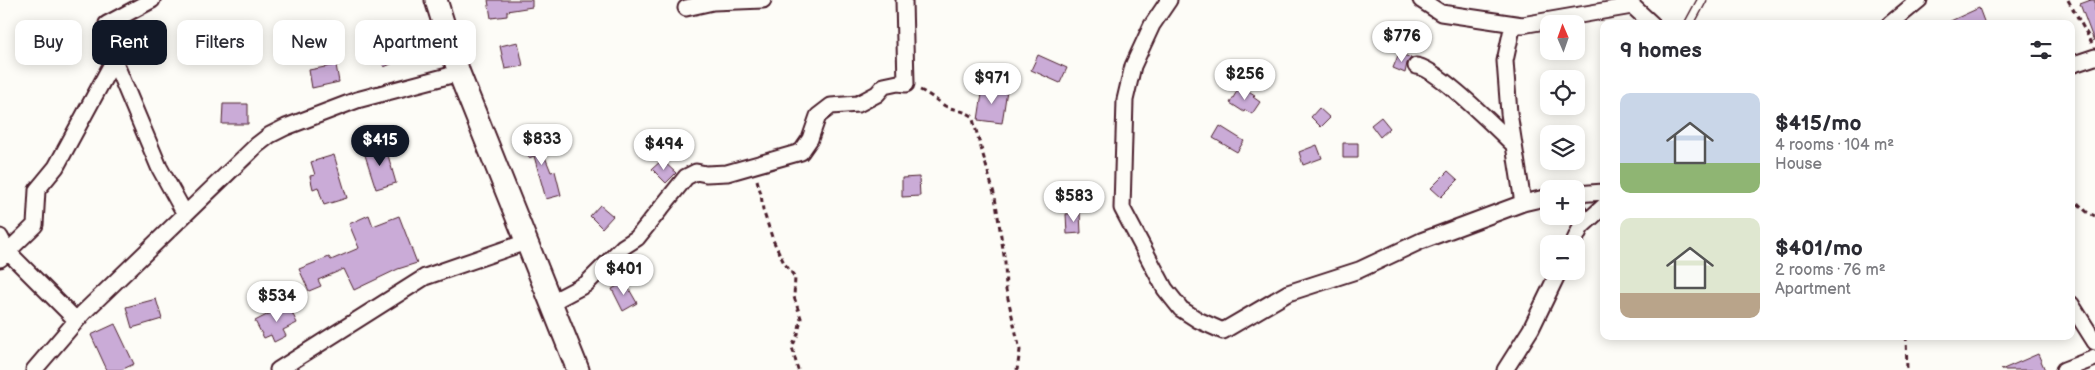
<!DOCTYPE html>
<html lang="en">
<head>
<meta charset="utf-8">
<style>
	body { margin:0; font-family:"Balsamiq Sans",sans-serif; background:#f2f2f3; color:#2b2b33; height:100vh; display:flex; flex-direction:column; font-size:19px; white-space:nowrap }
	* { box-sizing:border-box; margin:0 }
	p { font-size:16px; color:#7c7c81 }
	.icon { flex:none; width:28px; height:28px; fill:none; stroke:currentColor; stroke-width:2; stroke-linecap:round; stroke-linejoin:round }
	.map { position:relative; flex:1; overflow:hidden }
	.panel { position:absolute; left:1600px; top:20px; width:475px; height:320px; display:flex; flex-direction:column; background:#fff; border-radius:10px; box-shadow:0 2px 12px #0003 }
	.panel>* { flex:none }
	.guide { position:absolute; left:15px; top:20px; width:475px; height:45px; display:flex; gap:10px }
	.needle { width:32px; rotate:358deg }
	.fabs { position:absolute; left:1540px; top:15px; display:grid; gap:10px }
	.fabs a { display:grid; place-items:center; width:45px; height:45px; border-radius:10px; background:#fff; box-shadow:0 2px 12px #0003; font-size:25px }
	.price { position:absolute; translate:-50% -42px; padding:0 11px; border-radius:18px; background:#fff; color:#222; font-size:16px; line-height:32px; filter:drop-shadow(0 1px 2px #0008) }
	.price::after { content:''; position:absolute; left:50%; top:30px; width:15px; height:11px; margin-left:-8px; background:inherit; clip-path:polygon(0 0,100% 0,50% 100%) }
	.price.current { background:#111827; color:#fff }
	ul { padding:0; list-style:none }
	li { display:flex; align-items:center; gap:15px; height:125px; padding:0 20px }
	li span { display:grid; place-items:center; flex:none; width:140px; height:100px; border-radius:10px; color:#555 }
	li>.icon { margin-inline-start:auto }
	span .icon { width:60px; height:60px; fill:#fffc; stroke-width:1 }
	li b { font-size:21px }
	h2 { display:flex; justify-content:space-between; align-items:center; height:60px; padding:0 20px; font-size:21px }
	.chip { padding:0 18px; border-radius:10px; background:#fff; box-shadow:0 2px 12px #0003; font-size:18px; line-height:45px }
	.chip.current { background:#111827; color:#fff }
	.map>svg:first-child { display:block }
</style>
</head>
<body>
<div class="map">
<svg width="2095" height="370" viewBox="0 0 2095 370">
	<rect width="100%" height="100%" fill="#fdfcf7"/>
	<filter id="ink" filterUnits="userSpaceOnUse"><feTurbulence type="fractalNoise" baseFrequency=".02" numOctaves="2"/><feDisplacementMap in="SourceGraphic" scale="10" xChannelSelector="R" yChannelSelector="G"/><feConvolveMatrix kernelMatrix="1 2 1 2 8 2 1 2 1" color-interpolation-filters="sRGB"/></filter>
	<g filter="url(#ink)">
		<path fill="#caabd7" stroke="#4a1f2b" d="M488,0H532V7L507,11V16L491,18Z
			M2091,0H2095L2094,41L2080,4Z
			M1979,8L1985,24H1944Z
			M388,39L398,61L384,67L374,45Z
			M518,42L523,66L505,69L500,46Z
			M1399,53L1411,58L1407,63L1405,73L1393,68Z
			M1038,55L1067,68L1060,83L1031,70Z
			M336,65L339,82L312,88L309,70Z
			M1240,86L1255,95L1253,97L1260,102L1252,114L1245,110L1244,112L1230,103Z
			M983,87L1007,90L1002,123L978,120Z
			M223,104H248V124H222Z
			M1319,108L1330,118L1321,127L1311,117Z
			M1381,117L1390,128L1380,137L1371,125Z
			M1220,126L1244,141L1237,152L1213,138Z
			M535,132L551,172L555,171L561,195L546,199L534,156L529,158L521,137Z
			M1343,143H1358V158H1343Z
			M385,145L396,183L376,189L364,152Z
			M1317,145L1322,158L1303,165L1299,152Z
			M334,155L347,198L324,205L318,187L313,189L310,176L315,175L311,162Z
			M662,160L676,173L666,183L652,169Z
			M1448,171L1458,180L1441,197L1431,188Z
			M919,177L920,196L902,197V178Z
			M600,205L613,216L602,228L590,216Z
			M1080,213L1081,233L1067,234L1066,214Z
			M369,215L373,226L399,216L417,263L398,269L354,290L344,269L318,280L321,286L309,291L299,269L329,257L331,260L359,248L349,224Z
			M625,282L637,303L623,311L612,289Z
			M156,299L162,319L132,328L126,307Z
			M288,304L297,323L283,330L286,336L274,342L271,335L264,338L255,321Z
			M115,324L134,364L121,370H107L91,335Z
			M2038,354L2045,370H2001Z"/>
		<g fill="none" stroke-linecap="round" stroke-linejoin="round">
			<g stroke="#4a1f2b" stroke-width="11">
				<path id="lane" d="M1689,24L1702,0"/>
			</g>
			<g stroke="#4a1f2b" stroke-width="19">
				<path id="street" d="M152,0L107,24L114,60L159,167L185,214
					M1169,0L1152,25L1133,66L1125,100L1122,208L1165,289L1181,309L1198,320L1223,331L1288,293L1359,270L1421,241L1523,203L1549,197
					M1421,0L1441,13L1522,25L1632,6
					M1626,0L1652,24
					M686,8L713,2L763,0
					M1513,24L1505,61L1509,113L1523,203
					M1890,24L1919,0
					M2071,65L2095,57
					M1416,66C1436,67 1497,129 1514,145
					M1576,194L1604,192
					M1576,209L1579,213L1581,227
					M0,237L8,252L76,320
					M1573,244L1581,227L1604,206
					M0,259L35,225L37,190L56,167L114,60
					M550,303L586,284L623,247L637,238L686,177L696,172L706,174L727,173L801,152L810,139L818,116L831,106L858,104L877,94L884,86L898,83L906,84L904,0
					M2071,304L2095,342
					M34,370L83,313L257,145L270,135L286,127L357,100L459,73
					M278,370L425,277L526,242
					M1505,370L1531,329L1559,271
					M2064,370L2095,358"/>
			</g>
			<g stroke="#4a1f2b" stroke-width="25">
				<path id="secondary" d="M436,0L459,73L578,370"/>
			</g>
			<path stroke="#4a1f2b" stroke-width="3" stroke-dasharray="5 4" stroke-linecap="butt" d="M2068,0L2092,43
				M920,90C929,94 936,100 945,106C953,110 963,110 972,116L995,197L1005,262L1006,290L1020,350L1017,370
				M757,180L761,194L763,210L773,240L784,263L795,277L794,297L801,318L798,334L792,347L798,370
				M2071,197L2087,212L2095,216
				M1906,336L1907,370"/>
			<use href="#lane" stroke="#fdfcf7" stroke-width="8"/>
			<use href="#street" stroke="#fdfcf7" stroke-width="15"/>
			<use href="#secondary" stroke="#fdfcf7" stroke-width="21"/>
		</g>
	</g>
</svg>
<div class="fabs">
<a><svg class="needle" viewBox="-14 -14 28 28"><path d="M0-13l5 13h-10z" fill="#e53935"/><path d="M0 13l5-13h-10z" fill="#7c7c81"/></svg></a>
<a><svg class="icon" aria-label="locate" viewBox="0 0 24 24"><circle cx="12" cy="12" r="6"/><path d="M12 2v4M12 18v4M2 12h4M18 12h4"/></svg></a>
<a><svg class="icon" aria-label="layers" viewBox="0 0 24 24"><path d="M12 4l9 5-9 5-9-5zM3 14l9 5 9-5"/></svg></a>
<a>+</a>
<a>−</a>
</div>
<b class="price" style="left:1402px;top:63px">$776</b>
<b class="price" style="left:1245px;top:101px">$256</b>
<b class="price" style="left:992px;top:105px">$971</b>
<b class="price" style="left:542px;top:166px">$833</b>
<b class="price current" style="left:380px;top:167px">$415</b>
<b class="price" style="left:664px;top:171px">$494</b>
<b class="price" style="left:1074px;top:223px">$583</b>
<b class="price" style="left:624px;top:296px">$401</b>
<b class="price" style="left:277px;top:323px">$534</b>
<div class="guide">
<a class="chip">Buy</a>
<a class="chip current">Rent</a>
<a class="chip">Filters</a>
<a class="chip">New</a>
<a class="chip">Apartment</a>
</div>
<section class="panel">
<h2>9 homes<svg class="icon" aria-label="filters" viewBox="0 0 24 24"><path d="M4 7h16M4 17h16"/><circle cx="9" cy="7" r="2"/><circle cx="15" cy="17" r="2"/></svg></h2>
<ul>
<li><span style="background:linear-gradient(#c9d6e8 70%,#8fb573 0)"><svg class="icon" aria-label="home" viewBox="0 0 24 24"><path d="M3 11l9-7 9 7M6 9v11h12V9"/></svg></span><div><b>$415/mo</b><p>4 rooms · 104 m²</p><p>House</p></div></li>
<li><span style="background:linear-gradient(#dfe7d0 75%,#b9a48a 0)"><svg class="icon" aria-label="home" viewBox="0 0 24 24"><path d="M3 11l9-7 9 7M6 9v11h12V9"/></svg></span><div><b>$401/mo</b><p>2 rooms · 76 m²</p><p>Apartment</p></div></li>
</ul>
</section>
</div>
</body>
</html>
